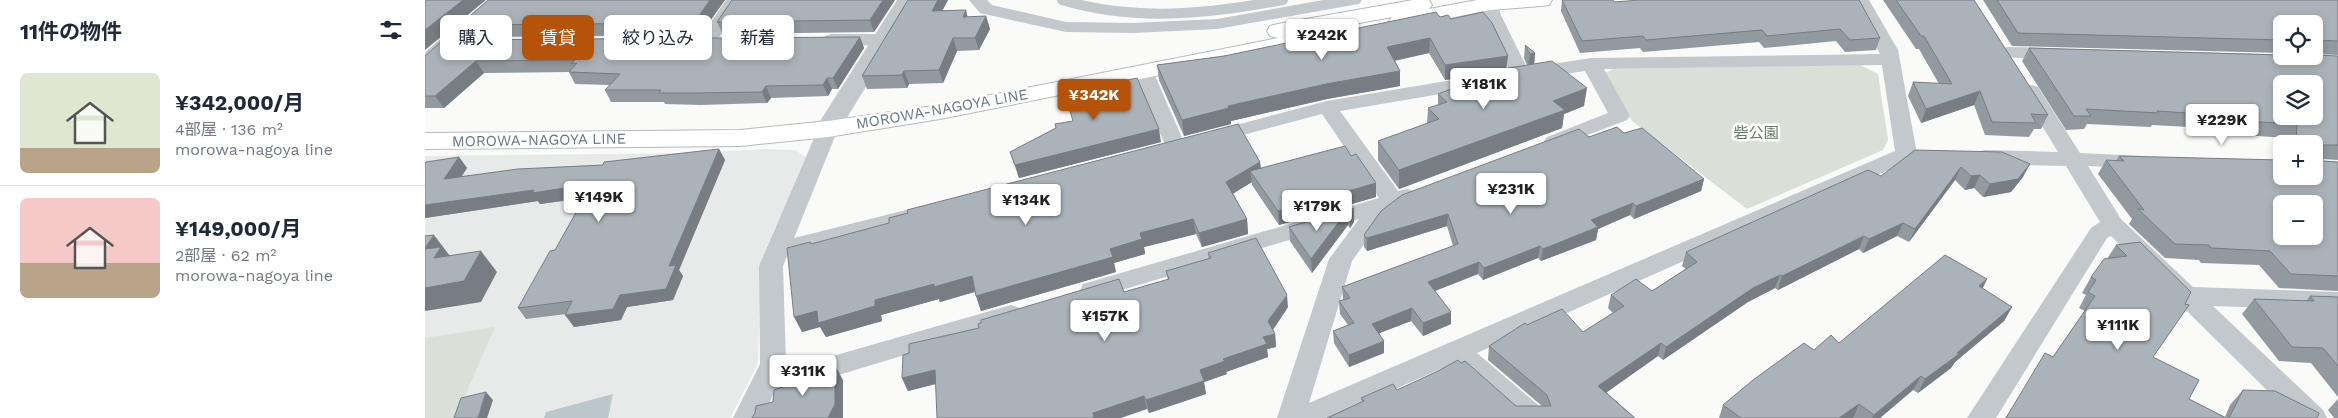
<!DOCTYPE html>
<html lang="ja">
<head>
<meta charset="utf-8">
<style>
	body { margin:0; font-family:"Work Sans","Noto Sans JP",sans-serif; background:#f6f6f7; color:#1f2937; height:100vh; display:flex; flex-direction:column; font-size:19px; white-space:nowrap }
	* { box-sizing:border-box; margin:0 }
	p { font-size:16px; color:#747a83 }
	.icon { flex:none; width:28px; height:28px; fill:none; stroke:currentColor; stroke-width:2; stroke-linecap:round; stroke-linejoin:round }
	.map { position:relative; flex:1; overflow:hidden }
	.sheet { display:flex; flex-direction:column; background:#fff; width:425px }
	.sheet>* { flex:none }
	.top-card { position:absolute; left:15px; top:15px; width:475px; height:45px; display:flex; gap:10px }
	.fabs { position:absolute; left:1848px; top:15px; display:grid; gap:10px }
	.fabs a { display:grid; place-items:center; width:50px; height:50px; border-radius:8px; background:#fff; box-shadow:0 2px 8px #0003; font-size:25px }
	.price { position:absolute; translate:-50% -42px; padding:0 11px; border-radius:5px; background:#fff; color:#222; font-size:16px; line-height:32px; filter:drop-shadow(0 1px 2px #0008) }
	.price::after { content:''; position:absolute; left:50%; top:30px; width:15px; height:11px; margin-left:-8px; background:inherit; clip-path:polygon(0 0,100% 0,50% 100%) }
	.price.on { background:#b45309; color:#fff }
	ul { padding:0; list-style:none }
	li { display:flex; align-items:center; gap:15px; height:125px; padding:0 20px }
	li+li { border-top:1px solid #e0e1e3 }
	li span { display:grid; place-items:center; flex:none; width:140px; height:100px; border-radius:8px; color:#555 }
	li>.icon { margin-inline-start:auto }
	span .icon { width:60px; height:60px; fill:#fffc; stroke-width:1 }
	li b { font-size:21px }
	h2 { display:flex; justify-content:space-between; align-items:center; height:60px; padding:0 20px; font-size:21px }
	.chip { padding:0 18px; border-radius:8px; background:#fff; box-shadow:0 2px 8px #0003; font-size:18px; line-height:45px }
	.chip.on { background:#b45309; color:#fff }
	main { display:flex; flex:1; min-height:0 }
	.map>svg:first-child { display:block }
</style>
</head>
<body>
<main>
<section class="sheet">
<h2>11件の物件<svg class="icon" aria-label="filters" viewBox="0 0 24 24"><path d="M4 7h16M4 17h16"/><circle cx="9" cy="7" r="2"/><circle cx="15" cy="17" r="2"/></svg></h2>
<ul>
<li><span style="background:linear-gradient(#dfe7d0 75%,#b9a48a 0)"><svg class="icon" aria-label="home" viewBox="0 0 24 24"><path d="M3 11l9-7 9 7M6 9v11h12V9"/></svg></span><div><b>¥342,000/月</b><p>4部屋 · 136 m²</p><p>morowa-nagoya line</p></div></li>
<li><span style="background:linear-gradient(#f6c9c9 65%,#b9a48a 0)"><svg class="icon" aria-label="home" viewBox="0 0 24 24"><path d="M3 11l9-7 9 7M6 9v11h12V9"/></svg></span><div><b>¥149,000/月</b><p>2部屋 · 62 m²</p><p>morowa-nagoya line</p></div></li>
</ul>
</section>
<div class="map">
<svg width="1913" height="418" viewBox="0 0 1913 418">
	<rect width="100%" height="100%" fill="#fafaf8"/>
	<path fill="#e8e9e9" d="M340,149L370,150L381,157L341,249L335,276L333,363L305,418H0V156L266,153Z"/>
	<path fill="#dadfd7" d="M1435,65L1453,74L1463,140L1458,150L1322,209L1207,121L1180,73L1188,69Z
		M70,327L30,418H0V338Z"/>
	<path fill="#bbc7cb" d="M188,394L183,418H119L121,412Z"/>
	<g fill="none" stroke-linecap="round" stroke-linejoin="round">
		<g stroke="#b5babe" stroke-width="2">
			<path id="primary" d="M988,0H1004L1007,5L1004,9L1052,0H1127L1124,5L1116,6L1065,10L975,28L967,26L964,21L967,17L853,38L845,36L842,31L845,26L853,24Z
				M878,33L886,35L889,40L886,45L515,119L403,137L315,146L0,149V133L315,130L403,121L515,105Z"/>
		</g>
		<path stroke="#c3c8cc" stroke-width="10" d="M637,0C710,22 784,14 858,0"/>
		<path fill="#c3c8cc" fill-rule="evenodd" d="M63,0H83L7,66L0,68V52Z
			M301,0H319L289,45H275L273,41Z
			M544,0H562L567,5L641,22L708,23L792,19L898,0H937L934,4L928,5L792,29L708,33L641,32L555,13Z
			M1059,0H1070L1074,4L1075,13L1102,68L1166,58L1455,54L1426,0H1444L1473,50L1492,154L1488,159L1052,353L1119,410L1123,418H1090L1029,363L905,418H852L904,259L934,219L667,299L658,296L655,290L658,284L954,198L897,114L788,143L781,141L778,137L781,133L902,101L1057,75L1064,77L1067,81L1064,85L1057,87L915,111L973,191L982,189L990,191L993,196L990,201L976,206L955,222L927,261L884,403L1470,151L1457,65L1179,69L1205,116L1202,120L1136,145L1129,147L1122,145L1119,141L1122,137L1183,113L1160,71L1106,79L1088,78L1057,13L1056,4Z
			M406,34H458L464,36L467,40L464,44L458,46L400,44L397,40L400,36Z
			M1582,47L1630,48L1637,50L1639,54L1637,58L1630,60L1575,57L1573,53L1575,49Z
			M718,65L725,67L728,71L761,147L758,152L751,153L744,152L741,147L708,71L711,67Z
			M1606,85L1613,87L1655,153L1718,156L1721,161L1718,166L1710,168L1663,166L1696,219L1768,287L1913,292V310L1788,306L1898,410L1902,418H1870L1686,236L1682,238L1571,418H1542L1666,228L1675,222L1641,166L1560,164L1552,162L1549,157L1552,152L1560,150L1633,152L1596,91L1599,87Z
			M403,123L410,125L413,129L369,238L493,207L501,209L504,214L501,219L362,256L358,266L361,364L359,370L586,305L595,308L599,314L595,320L348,395L336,418H308L335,364L334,266L393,129L396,125Z"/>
		<path fill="#c3c8cc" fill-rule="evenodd" d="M472,0H494L412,134L403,137L394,134L390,129Z"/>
		<use href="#primary" fill="#fff" fill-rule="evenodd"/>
	</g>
	<path fill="#929a9f" d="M63,0H300L275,35L43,37L35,25Z
		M470,0L449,32L298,34L292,22Z
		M483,0H523L517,11L541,10L542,17L561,16L565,29L554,50L532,51L518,83L484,84L482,88L442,89L437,76Z
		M1137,0L1189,2L1434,0L1455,38L1451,50L1420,52L1411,41L1339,48L1334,42L1218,52L1215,48L1155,53L1136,11Z
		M1458,0H1549L1623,115L1616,129H1609L1604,137L1560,135L1549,105L1496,123L1483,96L1488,82L1514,84L1494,49H1491Z
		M1558,0H1913V55L1889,54V24H1856V53L1587,46Z
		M1015,17L1026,19L1083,56L1081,68L1102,65L1099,58L1100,45L1110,53L1109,64L1159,106L1139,114L1137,128L974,189L953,160V141L1002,124L1003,108L1013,105V94L1028,89V79L1020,80L1004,53L970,61L975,71V86L902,99L806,121V124L759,136L734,80L732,65L799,56Z
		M435,37L439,48L413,89H407L403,96L346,98L342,103L276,105L240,104L239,102H186L180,90L185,85L150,84L144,72L59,73L19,108H0V56Z
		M1604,48L1913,56V160L1898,159V161L1913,162V291L1854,288L1834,265L1776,263L1774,260L1740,258L1704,224L1707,219L1673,174L1681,160L1691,161L1694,156L1856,176L1889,144H1862V138L1788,133L1783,128L1727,125L1726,127L1662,124L1659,129L1641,130L1597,61Z
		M640,93L736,142L594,178L585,152L648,121Z
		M1199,133L1279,179L1276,191L1209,219L1205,215L1173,229L1171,240L1116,261L1113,258L1058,280L1053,274L1010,291L1026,312V324L998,336L986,321L954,333L959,341V353L924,367L909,343L908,331L923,325L915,314L914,301L918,300L917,287L1028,246L1022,226L942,251L939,247V235L1164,137Z
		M294,149L300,160L254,270L258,276L248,300L202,307L196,320L149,327L141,314L101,319L93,308L130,250L159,198L115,204L113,201L0,218V163L34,157L42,168L36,177L178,165Z
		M1490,150L1598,177L1586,192L1558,197L1549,188L1540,190L1530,180L1484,242L1472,236L1438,253L1434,249L1353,290L1350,288L1323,302L1238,360L1233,356L1181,392L1210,418L937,402L936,398L972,390L1036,363L1091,406H1117L1063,360L1064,346L1102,325L1158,332L1188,313L1183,308L1186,295L1227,291L1261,269L1257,266L1261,252L1456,176Z
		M835,162L836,168L951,197L854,225L827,185V182L808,194L822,219L823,234L777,247L771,234L719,247L720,254L689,263L691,272L556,311L550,292L515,302L514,299L456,315L457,321L401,337L395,327L377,332L385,242L386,244Z
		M929,208V222L925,228L923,225L887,273L865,241L864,227Z
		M1715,242L1728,357L1764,399L1800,417L1805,405L1818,390L1892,418H1580L1628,357L1660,311L1654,308L1661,295L1657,293L1666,277L1682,259L1691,245Z
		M783,253L863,307L848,330L850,334L851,347L842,349L843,357L801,372L802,374L779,382L781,394L724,413L722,409L510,384L483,391L477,378L699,292L743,280L741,271L784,259Z
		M1562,279L1557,289L1587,307L1579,321L1530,362L1526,368L1493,393L1488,390L1455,418H1294L1298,405L1389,350L1414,343Z
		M1885,296L1913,297V397L1886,363L1854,361L1817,314L1829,299L1881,301Z
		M1913,399V418H1909L1903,410Z"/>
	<path fill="#777d82" d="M38,0H61L0,50V30Z
		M285,0H300L275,35L269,23Z
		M458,0H470L449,32L445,20Z
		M513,0H523L510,24L507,11Z
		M541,10L544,23L538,17Z
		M561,16L565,29L554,50L550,38Z
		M435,37L439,48L413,89L408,78Z
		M528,38L532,51L518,83L514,70Z
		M1005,38L1004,53L962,62V47Z
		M1110,53L1109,66L1103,67L1105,54Z
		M1083,56L1081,71L1029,77L1028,79L1020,80V65Z
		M51,61L59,73L19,108L10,96Z
		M479,71L484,84L482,88L477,75Z
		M975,71V86L902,99L806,121V124L759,136L757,120L803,106L901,84Z
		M402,78L407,89L403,96L398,85Z
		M341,86L346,98L342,103L337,92Z
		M1162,88L1159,106L1139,114L1137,128L974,189V170L1128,101Z
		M1555,91L1549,105L1496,123L1501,109Z
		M734,129L736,142L594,178L590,165Z
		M294,149L300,160L254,270L258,276L248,300L202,307L196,320L149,327L140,315L195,295L244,266Z
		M34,157L42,168L28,190L19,179Z
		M835,162L836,176L825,171L827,182L803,196L801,182Z
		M1605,164L1598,177L1586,192L1558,197L1565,184Z
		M1536,167L1530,180L1484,242L1490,229Z
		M1555,175L1549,188L1540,190L1546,176Z
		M1279,179L1276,191L1209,219L1211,206Z
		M951,183V197L854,225L853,211Z
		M167,184L174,196L115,204L113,201L0,218V205L109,190Z
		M1208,203L1205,215L1173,229L1171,240L1116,261L1118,249L1166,220Z
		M929,208V222L925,228V214Z
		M922,211L923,225L887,273L886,259Z
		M1023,214L1022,226L942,251V238Z
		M768,219L771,234L719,247L720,254L689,263L691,272L556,311L551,296L715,233Z
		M822,219L823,234L777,247L774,233Z
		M1478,223L1472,236L1438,253L1444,239Z
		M9,235L25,256L26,279L0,250V248Z
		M1439,236L1434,249L1353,290L1357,276Z
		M1115,246L1113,258L1058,280L1059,268Z
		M56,251L72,272L56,302L0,311V288Z
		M1054,262L1053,274L1002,294L1003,282Z
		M1355,275L1350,288L1323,302L1238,360L1241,347L1328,288Z
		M547,276L552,291L515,302L514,299L456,315L457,321L401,337L395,327L377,332L369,317L392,311L450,300L509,284Z
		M1562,279L1555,294L1554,286Z
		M862,295L863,307L845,334L843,321Z
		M1587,307L1579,321L1530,362L1526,368L1493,393L1500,379Z
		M987,308L986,321L947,336V324Z
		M1026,312V324L998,336V323Z
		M850,334L851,347L842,349L843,357L801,372L802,374L779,382L781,394L724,413L721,400L775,370L838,337Z
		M959,341V353L924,367V355Z
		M1236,343L1233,356L1171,400L1173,386Z
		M410,365L418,380V418H403Z
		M510,370L515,383L483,391L477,378Z
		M1496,376L1488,390L1455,418H1447L1449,415Z
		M61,392L68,400L62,418H53Z
		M719,396L722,409L696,418H667L668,413Z
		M1434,404L1428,418H1414Z"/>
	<path fill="#aab3b9" stroke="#777d82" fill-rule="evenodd" d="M0,0H38L0,30Z
		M63,0H285L269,23L35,25Z
		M307,0H458L445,20L292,22Z
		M483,0H513L507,11L541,10L538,17L561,16L550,38H528L514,70L479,71L477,75L437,76Z
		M1137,0H1188L1189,2L1215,0H1434L1455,38L1425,40L1415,29L1342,36L1337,30L1221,40L1218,36L1157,41Z
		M1471,0H1549L1623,115L1606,114L1611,123L1567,122L1555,91L1501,109L1488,82L1527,84L1499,36H1496Z
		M1572,0H1913V41L1889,40V24H1856V40L1593,33Z
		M1011,12L1015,17L1023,15L1026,19L1058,12L1067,23L1083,56L1020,65L1005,38L962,47L975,71L901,84L803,106L804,108L757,120L732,65L799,56Z
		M435,37L408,78H402L398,85L341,86L337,92L270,93H234L236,90H180L195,74L144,72L152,63L146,64L150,60L51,61L10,96H0V56L18,40Z
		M1100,45L1110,53L1105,54Z
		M1604,48L1856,55V56H1889V55L1913,56V145H1898V161L1913,162V276L1866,274L1845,251L1786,248L1784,245L1750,244L1713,209L1719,210L1681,160L1699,161L1694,156L1856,160V176H1889V144H1871L1872,124L1797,120L1792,115L1732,111L1734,113L1661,109L1666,116H1649ZM1856,84H1889V116H1856ZM1856,204H1889V236H1856Z
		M1127,61L1162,88L1128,101L1140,110L974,170L953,141L1014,119L1003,108L1022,102L1013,94L1034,86L1029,77Z
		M712,78L734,129L590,165L585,152L631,128L630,124L648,121L640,93Z
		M813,124L835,162L801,182L822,219L774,233L768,219L715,233L717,239L685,249L688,257L551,296L547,276L509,287V284L450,300V306L393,323L392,311L369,317L362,248L385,242L386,244L464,223V218L483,213L482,210Z
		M1192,127L1199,133L1217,128L1279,179L1211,206L1208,203L1166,220L1173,227L1118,249L1115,246L1059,268L1054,262L1003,282L1026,312L998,323L987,308L947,324L959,341L924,355L908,331L929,323L914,301L925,298L917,287L1033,244L1023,214L942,238L939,235L956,211L977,195L1154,129L1164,137Z
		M920,146L926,156L931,154L951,183L853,211L825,171Z
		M294,149L244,266L251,265L241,289L195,295L188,309L140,315L147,301L93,308L125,251L130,250L167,184L107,193L109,190L0,205V163L1,162L34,157L19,179L93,169L178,165L179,162Z
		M1490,150L1577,152L1605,164L1593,179L1565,184L1555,175L1546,176L1536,167L1490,229L1478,223L1444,239L1439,236L1357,276L1355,275L1328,288L1241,347L1236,343L1173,386L1210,418H902L939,401L936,398L968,384L972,390L1013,371L1033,360L1036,363L1040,361L1091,406H1126L1122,395L1064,346L1100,323L1102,325L1137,309L1158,332L1199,306L1186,295L1211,279L1227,291L1272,262L1261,252L1443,170L1456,176Z
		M929,208L925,214L922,211L886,259L864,227Z
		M9,235L0,248V236Z
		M831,238L862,295L843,321L850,334L838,337L842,344L798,359L800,361L775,370L779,381L721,400L719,396L668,413L669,417L667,418H512L510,370L477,378L478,355L484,353V344L554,328L553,324L556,323V320L694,279L699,292L744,279L741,271L786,258L783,253Z
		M1715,242L1766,292L1760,304L1764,305L1728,357L1774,380L1764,399L1801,418H1581L1620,353L1628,357L1670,296L1663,292L1671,280L1666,277L1679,259L1702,256L1691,245Z
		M16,247L9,258L56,251L39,281L0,288V249Z
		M1520,255L1562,279L1554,286L1587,307L1532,353L1534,354L1500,379L1496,376L1449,415L1434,404L1414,418H1316L1298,405L1328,380L1379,343L1389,350L1406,335L1414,343Z
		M1885,296L1913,297V366L1898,348L1867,347L1829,299L1889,301Z
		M410,365V404L403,418H327L330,413L331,406L348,402L349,390L358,387V382L381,376V373Z
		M1818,390L1850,391L1894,413L1892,418H1804Z
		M61,392L53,418H29L36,398Z"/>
	<g text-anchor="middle" stroke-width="5" stroke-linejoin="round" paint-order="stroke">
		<g font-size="15" fill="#657683" stroke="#fff">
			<text transform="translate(517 109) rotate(-10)" y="5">MOROWA-NAGOYA LINE</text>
			<text transform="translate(114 140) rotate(-1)" y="5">MOROWA-NAGOYA LINE</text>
		</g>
		<g font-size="15" fill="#687a64" stroke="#fff">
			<text x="1331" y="138">砦公園</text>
		</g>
	</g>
</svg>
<div class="fabs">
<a><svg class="icon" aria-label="locate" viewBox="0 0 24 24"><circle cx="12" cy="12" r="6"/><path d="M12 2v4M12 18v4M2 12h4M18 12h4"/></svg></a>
<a><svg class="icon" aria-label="layers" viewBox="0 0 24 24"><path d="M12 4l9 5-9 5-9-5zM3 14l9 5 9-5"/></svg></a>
<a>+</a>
<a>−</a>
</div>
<b class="price" style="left:897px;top:61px">¥242K</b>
<b class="price" style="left:1059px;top:110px">¥181K</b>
<b class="price on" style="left:669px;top:121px">¥342K</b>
<b class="price" style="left:1797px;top:146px">¥229K</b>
<b class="price" style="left:1086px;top:215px">¥231K</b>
<b class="price" style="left:174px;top:223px">¥149K</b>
<b class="price" style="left:601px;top:226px">¥134K</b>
<b class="price" style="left:892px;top:232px">¥179K</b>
<b class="price" style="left:680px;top:342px">¥157K</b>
<b class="price" style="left:1693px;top:351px">¥111K</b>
<b class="price" style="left:378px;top:397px">¥311K</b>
<div class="top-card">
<a class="chip">購入</a>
<a class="chip on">賃貸</a>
<a class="chip">絞り込み</a>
<a class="chip">新着</a>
</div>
</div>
</main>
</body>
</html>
